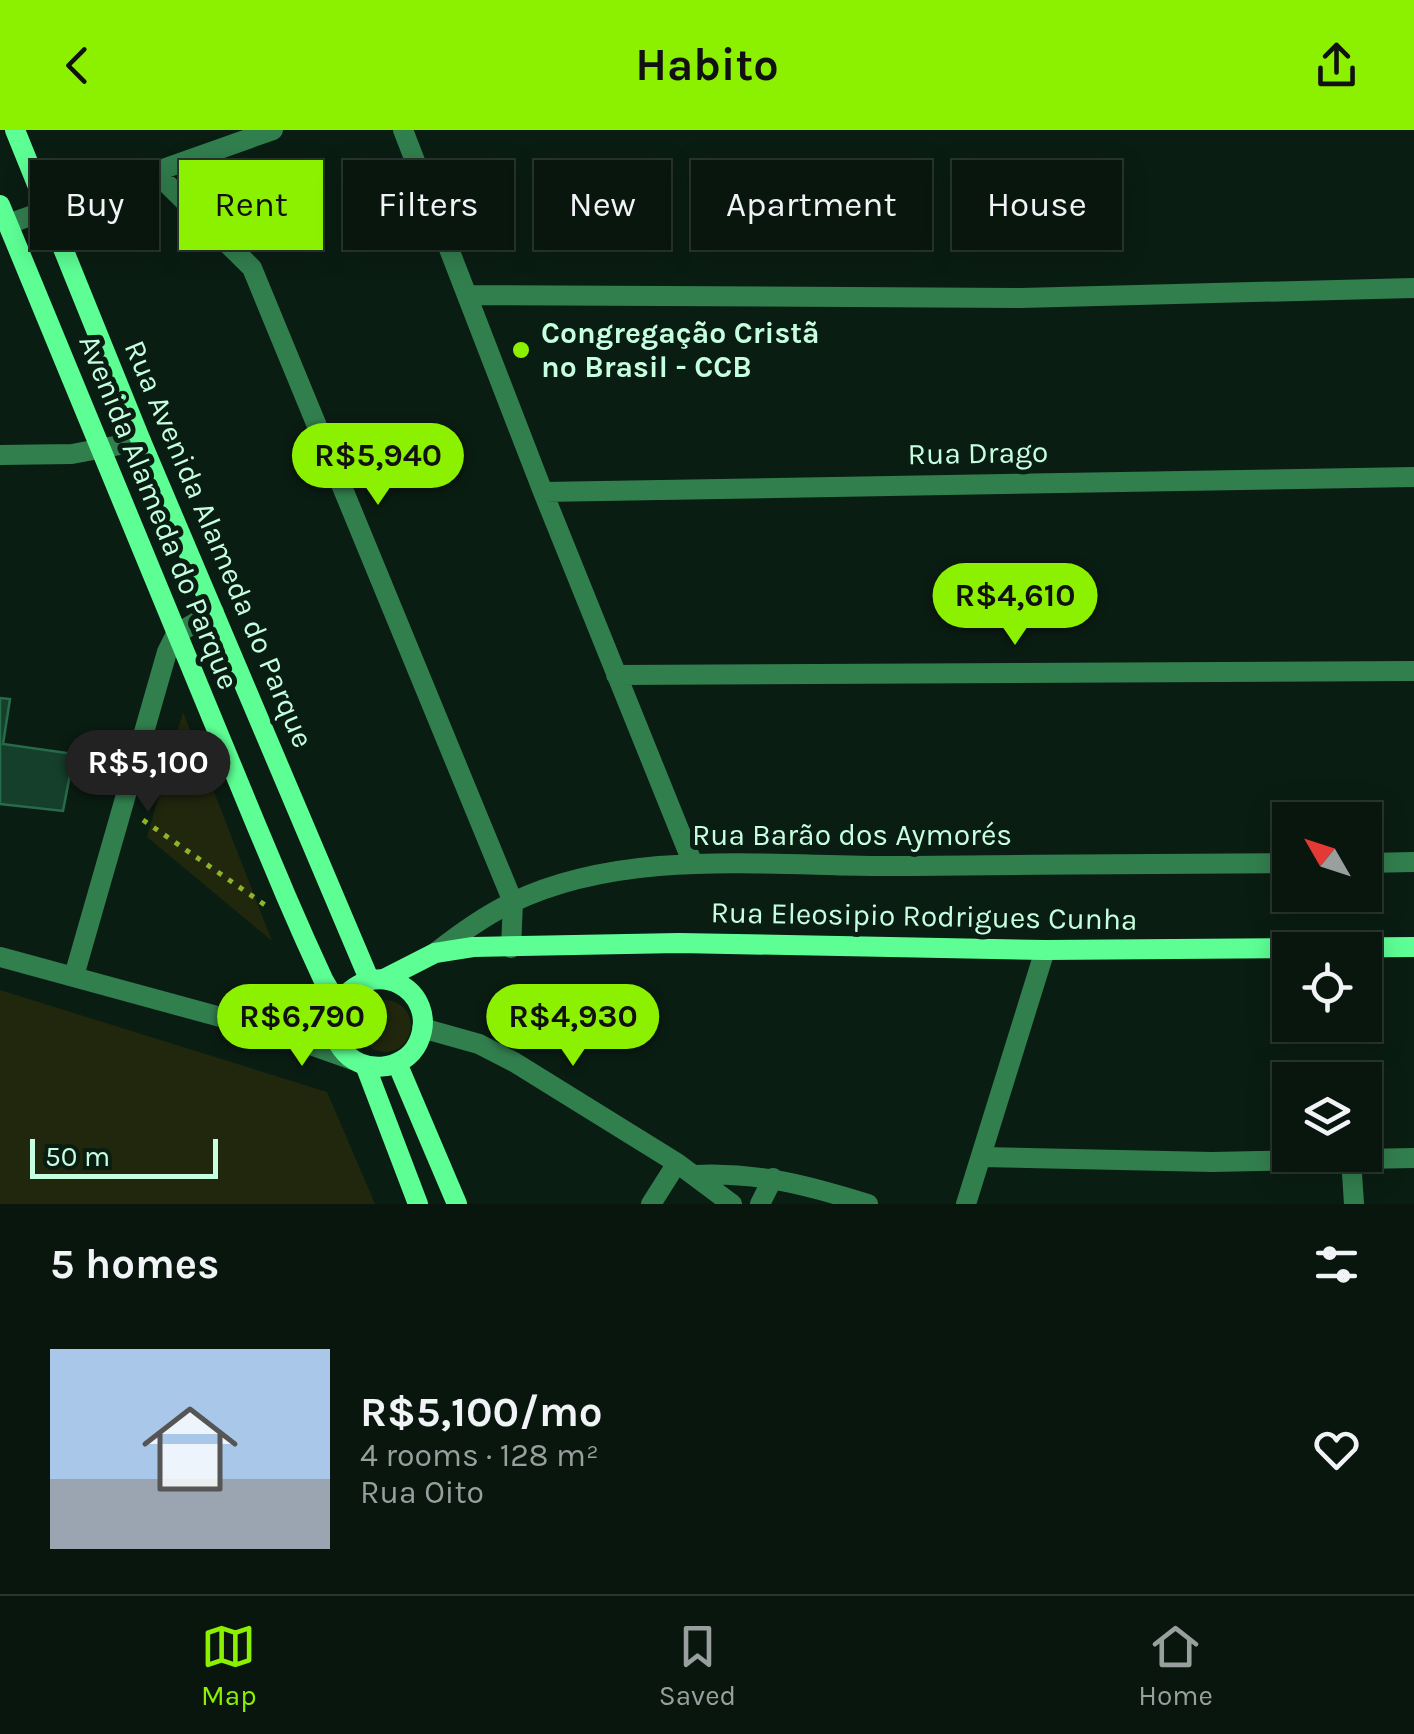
<!DOCTYPE html>
<html lang="en">
<head>
<meta charset="utf-8">
<style>
	body { margin:0; font-family:Karla,sans-serif; background:#111f17; color:#f1f3f6; height:100vh; display:flex; flex-direction:column; font-size:38px; white-space:nowrap }
	* { box-sizing:border-box; margin:0 }
	p { font-size:32px; color:#989f9e }
	.icon { flex:none; width:55px; height:55px; fill:none; stroke:currentColor; stroke-width:2; stroke-linecap:round; stroke-linejoin:round }
	.map { position:relative; height:1074px; overflow:hidden }
	.panel { display:flex; flex-direction:column; background:#08160e; flex:1 }
	.panel>* { flex:none }
	.banner { position:absolute; left:30px; top:30px; width:1355px; height:90px; display:flex; gap:20px }
	.needle { width:65px; rotate:309deg }
	.fabs { position:absolute; left:1272px; top:672px; display:grid; gap:20px }
	.fabs a { display:grid; place-items:center; width:110px; height:110px; border-radius:0px; background:#08160e; box-shadow:0 5px 25px #0003,0 0 0 2px #29352e; font-size:50px }
	.scale { position:absolute; left:30px; bottom:25px; width:188px; box-sizing:border-box; padding-left:10px; border:5px solid #c6ffdf; border-top:0; font-size:28px; line-height:35px; white-space:nowrap; color:#c6ffdf; -webkit-text-stroke:8px #0a1d13; paint-order:stroke }
	.price { position:absolute; translate:-50% -85px; padding:0 22px; border-radius:35px; background:#8bf100; color:#111; font-size:32px; line-height:65px; filter:drop-shadow(0 2px 5px #0008) }
	.price::after { content:''; position:absolute; left:50%; top:60px; width:30px; height:22px; margin-left:-15px; background:inherit; clip-path:polygon(0 0,100% 0,50% 100%) }
	.price.current { background:#222; color:#fff }
	ul { padding:0; list-style:none }
	li { display:flex; align-items:center; gap:30px; height:250px; padding:0 50px }
	li+li { border-top:2px solid #29352e }
	li span { display:grid; place-items:center; flex:none; width:280px; height:200px; border-radius:0px; color:#555 }
	li>.icon { margin-inline-start:auto }
	span .icon { width:120px; height:120px; fill:#fffc; stroke-width:1 }
	li b { font-size:42px }
	h2 { display:flex; justify-content:space-between; align-items:center; height:120px; padding:0 50px; font-size:42px }
	.tag { padding:0 35px; border-radius:0px; background:#08160e; box-shadow:0 5px 25px #0003,0 0 0 2px #29352e; font-size:35px; line-height:90px }
	.tag.current { background:#8bf100; color:#111 }
	header { display:flex; justify-content:space-between; align-items:center; height:130px; padding:0 50px; background:#8bf100; color:#111; font-size:45px; font-weight:700 }
	.menu { display:flex; justify-content:space-around; align-items:center; height:140px; border-top:2px solid #29352e; background:#08160e; font-size:28px; color:#989f9e }
	.menu a { display:grid; justify-items:center; gap:5px }
	.menu .current { color:#8bf100 }
	.map>svg:first-child { display:block }
</style>
</head>
<body>
<header><svg class="icon" aria-label="back" viewBox="0 0 24 24"><path d="M15 5l-7 7 7 7"/></svg>Habito<svg class="icon" aria-label="share" viewBox="0 0 24 24"><path d="M12 15V3M7 8l5-5 5 5M5 13v7h14v-7"/></svg></header>
<div class="map">
<svg width="1414" height="1074" viewBox="0 0 1414 1074">
	<rect width="100%" height="100%" fill="#0a1d13"/>
	<path fill="#20270d" d="M183,582L272,811L147,707Z
		M0,860L327,962L375,1074H0Z
		M359 896a26 26 0 1 1 52 0a26 26 0 1 1-52 0Z"/>
	<path fill="#153f2b" stroke="#266c4a" stroke-width="2.5" d="M0,568L10,569L3,614L74,624L63,681L0,674Z"/>
	<g fill="none" stroke-linecap="round" stroke-linejoin="round">
		<path stroke="#8eb326" stroke-width="5" stroke-dasharray="5 8" stroke-linecap="butt" d="M143,690L265,775"/>
		<path stroke="#327f4e" stroke-width="20" d="M403,0L543,362L693,734
			M156,43L252,138L513,772L511,818
			M8,94L273,0
			M468,165L1021,168L1414,158
			M0,325L72,324L141,311
			M543,362L1414,347
			M616,545L1414,541
			M1365,733L1414,732
			M435,823C459,804 484,786 511,773C630,715 781,738 909,736C1036,735 1163,733 1290,733
			M0,827L268,900L353,930
			M74,846L167,522L176,504L214,482
			M422,898L479,914L514,932L677,1033L732,1074
			M271,900L334,891
			M982,1027L1212,1032L1414,1028
			M1351,1028L1354,1074
			M695,1045C758,1042 807,1055 868,1074
			M651,1074L677,1033
			M760,1074L773,1048
			M966,1074L1045,820"/>
		<path stroke="#5dff95" stroke-width="20" d="M15,0L141,311L369,849
			M0,75C94,305 189,536 286,766C298,794 310,821 323,849C327,857 335,867 336,876C339,892 329,902 342,919C361,945 404,942 418,913C442,861 371,820 337,877
			M384,849L435,823L473,817L679,813L1045,820L1414,817
			M397,933L457,1074
			M365,935L418,1074"/>
	</g>
	<circle fill="#8bf100" stroke="#0a1d13" stroke-width="4" cx="521" cy="220" r="10"/>
	<g text-anchor="middle" stroke-width="10" stroke-linejoin="round" paint-order="stroke">
		<g font-size="30" font-weight="bold" fill="#c6ffdf" stroke="#0a1d13" text-anchor="start">
			<text x="541" y="213">Congregação Cristã<tspan x="541" dy="34">no Brasil - CCB</tspan></text>
		</g>
		<g font-size="30" fill="#c6ffdf" stroke="#0a1d13">
			<text transform="translate(978 323) rotate(-1)" y="10">Rua Drago</text>
			<text transform="translate(159 382) rotate(68)" y="10">Avenida Alameda do Parque</text>
			<text transform="translate(219 414) rotate(67)" y="10">Rua Avenida Alameda do Parque</text>
			<text x="852" y="715">Rua Barão dos Aymorés</text>
			<text transform="translate(924 786) rotate(1)" y="10">Rua Eleosipio Rodrigues Cunha</text>
		</g>
	</g>
</svg>
<div class="fabs">
<a><svg class="needle" viewBox="-14 -14 28 28"><path d="M0-13l5 13h-10z" fill="#e53935"/><path d="M0 13l5-13h-10z" fill="#989f9e"/></svg></a>
<a><svg class="icon" aria-label="locate" viewBox="0 0 24 24"><circle cx="12" cy="12" r="6"/><path d="M12 2v4M12 18v4M2 12h4M18 12h4"/></svg></a>
<a><svg class="icon" aria-label="layers" viewBox="0 0 24 24"><path d="M12 4l9 5-9 5-9-5zM3 14l9 5 9-5"/></svg></a>
</div>
<div class="scale">50 m</div>
<b class="price" style="left:378px;top:378px">R$5,940</b>
<b class="price" style="left:1015px;top:518px">R$4,610</b>
<b class="price current" style="left:148px;top:685px">R$5,100</b>
<b class="price" style="left:302px;top:939px">R$6,790</b>
<b class="price" style="left:573px;top:939px">R$4,930</b>
<div class="banner">
<a class="tag">Buy</a>
<a class="tag current">Rent</a>
<a class="tag">Filters</a>
<a class="tag">New</a>
<a class="tag">Apartment</a>
<a class="tag">House</a>
</div>
</div>
<section class="panel">
<h2>5 homes<svg class="icon" aria-label="filters" viewBox="0 0 24 24"><path d="M4 7h16M4 17h16"/><circle cx="9" cy="7" r="2"/><circle cx="15" cy="17" r="2"/></svg></h2>
<ul>
<li><span style="background:linear-gradient(#a9c7e8 65%,#9aa5b1 0)"><svg class="icon" aria-label="home" viewBox="0 0 24 24"><path d="M3 11l9-7 9 7M6 9v11h12V9"/></svg></span><div><b>R$5,100/mo</b><p>4 rooms · 128 m²</p><p>Rua Oito</p></div><svg class="icon" aria-label="heart" viewBox="0 0 24 24"><path d="M12 20l-8-8c-3-5 5-10 8-4 3-6 11-1 8 4z"/></svg></li>
</ul>
</section>
<nav class="menu">
<a class="current"><svg class="icon" aria-label="map" viewBox="0 0 24 24"><path d="M3 6l6-2 6 2 6-2v14l-6 2-6-2-6 2zM9 4v14M15 6v14"/></svg>Map</a>
<a><svg class="icon" aria-label="saved" viewBox="0 0 24 24"><path d="M7 4h10v16l-5-4-5 4z"/></svg>Saved</a>
<a><svg class="icon" aria-label="home" viewBox="0 0 24 24"><path d="M3 11l9-7 9 7M6 9v11h12V9"/></svg>Home</a>
</nav>
</body>
</html>
